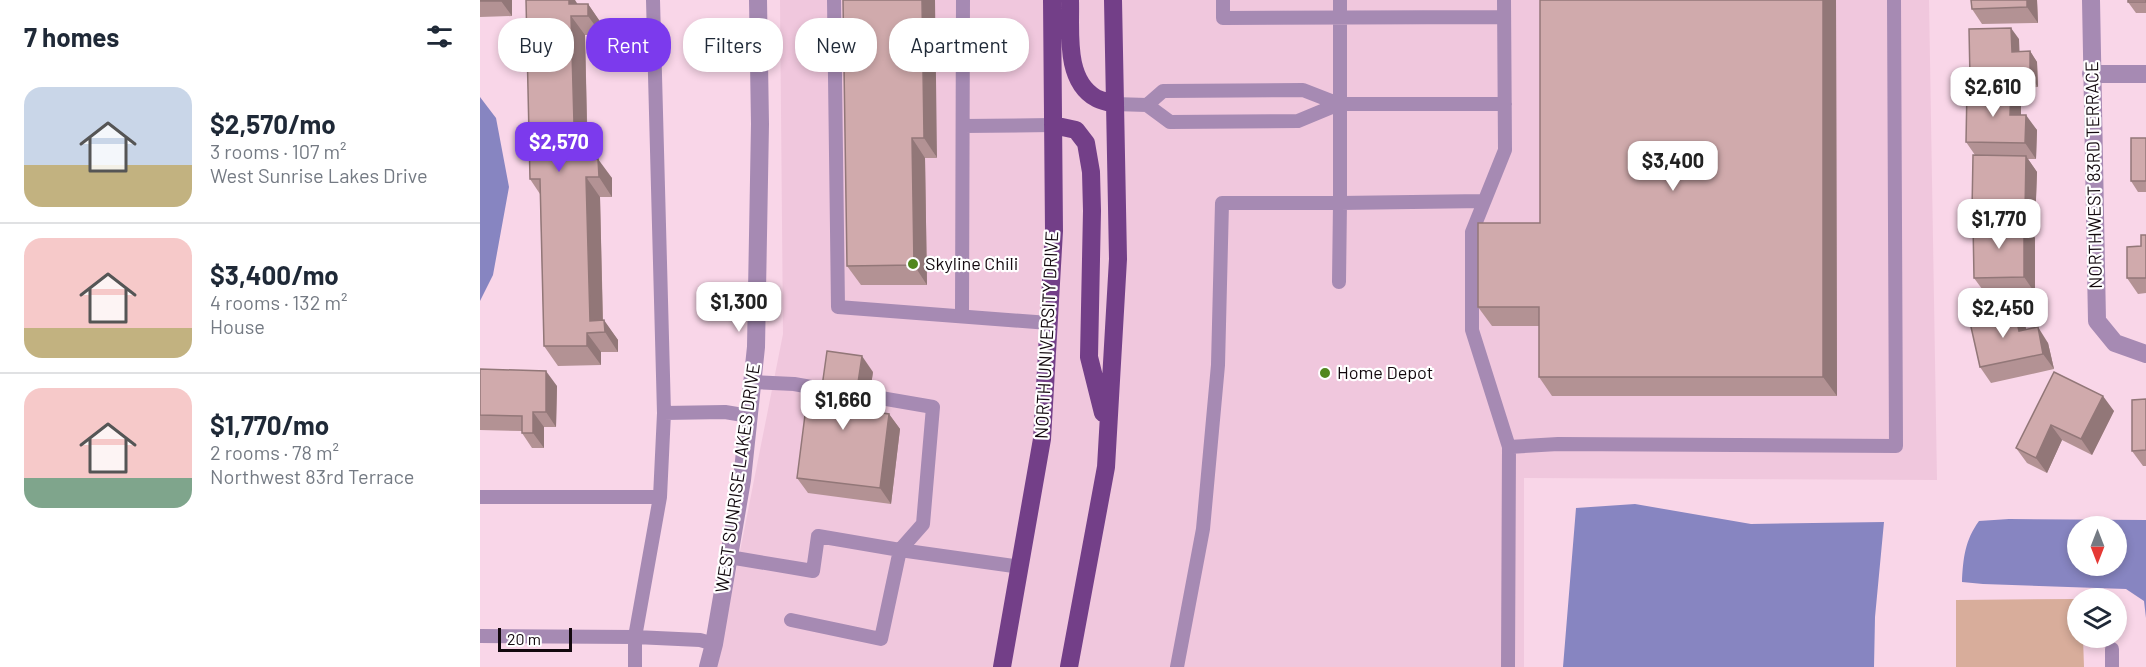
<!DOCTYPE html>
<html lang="en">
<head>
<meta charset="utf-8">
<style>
	body { margin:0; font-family:Barlow,sans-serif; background:#f6f6f7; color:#1f2937; height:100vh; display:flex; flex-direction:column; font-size:22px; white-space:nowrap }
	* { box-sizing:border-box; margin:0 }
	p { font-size:20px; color:#747a83 }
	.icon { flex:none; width:33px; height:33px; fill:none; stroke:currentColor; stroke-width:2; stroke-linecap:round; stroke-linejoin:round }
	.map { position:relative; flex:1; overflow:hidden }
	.sheet { display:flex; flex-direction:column; background:#fff; width:480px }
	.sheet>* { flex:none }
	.top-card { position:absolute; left:18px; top:18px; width:570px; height:54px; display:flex; gap:12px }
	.needle { width:39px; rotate:180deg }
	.buttons { position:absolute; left:1587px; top:516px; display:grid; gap:12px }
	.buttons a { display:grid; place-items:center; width:60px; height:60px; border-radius:50%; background:#fff; box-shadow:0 3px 9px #0003; font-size:30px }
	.scale { position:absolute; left:18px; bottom:15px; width:74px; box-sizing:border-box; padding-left:6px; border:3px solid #12080d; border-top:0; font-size:16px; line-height:21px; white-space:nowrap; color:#12080d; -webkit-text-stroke:4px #fff; paint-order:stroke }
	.price { position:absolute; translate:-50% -51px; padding:0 14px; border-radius:12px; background:#fff; color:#222; font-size:20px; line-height:39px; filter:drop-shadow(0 2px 3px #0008) }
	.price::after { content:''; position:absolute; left:50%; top:36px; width:18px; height:14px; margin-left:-9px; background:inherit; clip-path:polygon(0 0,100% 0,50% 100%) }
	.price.active { background:#7c3aed; color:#fff }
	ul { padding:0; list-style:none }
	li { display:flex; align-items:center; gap:18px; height:150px; padding:0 24px }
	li+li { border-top:2px solid #e0e1e3 }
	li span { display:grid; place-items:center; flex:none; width:168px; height:120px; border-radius:18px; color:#555 }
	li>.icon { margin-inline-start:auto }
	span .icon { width:72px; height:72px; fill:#fffc; stroke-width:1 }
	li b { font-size:26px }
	h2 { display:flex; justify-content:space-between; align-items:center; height:72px; padding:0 24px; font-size:26px }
	.chip { padding:0 21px; border-radius:24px; background:#fff; box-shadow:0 3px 9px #0003; font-size:21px; line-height:54px }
	.chip.active { background:#7c3aed; color:#fff }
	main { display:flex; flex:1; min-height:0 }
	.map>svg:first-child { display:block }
</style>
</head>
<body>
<main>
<section class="sheet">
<h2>7 homes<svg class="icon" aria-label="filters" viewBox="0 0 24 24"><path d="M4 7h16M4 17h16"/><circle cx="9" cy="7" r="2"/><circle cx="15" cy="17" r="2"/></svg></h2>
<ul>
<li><span style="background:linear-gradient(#c9d6e8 65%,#c2b280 0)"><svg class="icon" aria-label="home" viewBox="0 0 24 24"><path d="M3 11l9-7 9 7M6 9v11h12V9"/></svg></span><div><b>$2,570/mo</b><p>3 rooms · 107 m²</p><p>West Sunrise Lakes Drive</p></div></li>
<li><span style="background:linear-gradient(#f6c9c9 75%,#c2b280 0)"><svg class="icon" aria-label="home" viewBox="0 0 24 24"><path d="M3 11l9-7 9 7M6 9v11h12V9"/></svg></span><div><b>$3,400/mo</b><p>4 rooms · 132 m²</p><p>House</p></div></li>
<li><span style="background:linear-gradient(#f6c9c9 75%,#7fa58c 0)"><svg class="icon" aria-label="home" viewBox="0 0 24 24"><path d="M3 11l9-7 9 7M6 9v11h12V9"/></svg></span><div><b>$1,770/mo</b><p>2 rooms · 78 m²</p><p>Northwest 83rd Terrace</p></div></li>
</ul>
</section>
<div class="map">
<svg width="1666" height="667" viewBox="0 0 1666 667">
	<rect width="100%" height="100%" fill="#f9d6e8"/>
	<path fill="#f0c7dd" d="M300,0H1449L1457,480L1044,478V667H237L303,334Z"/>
	<path fill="#d8ad9b" d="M1597,599L1598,638H1603L1604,667H1476V600Z"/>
	<path fill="#8785c1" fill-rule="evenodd" d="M0,97L16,118L29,187L13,275L0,301Z
		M1155,504L1271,524L1404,522L1395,617L1394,667H1083L1096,508Z
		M1529,519L1666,520V618L1664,601L1646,589L1503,584L1482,582C1483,559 1485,540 1499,521ZM1636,526V566H1598V526Z"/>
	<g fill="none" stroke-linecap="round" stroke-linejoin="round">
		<path stroke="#a68ab3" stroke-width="14" d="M173,0L184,413
			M354,0L358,307L569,323
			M743,0V18L1024,17
			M1024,0L1025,150L992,232V330L1029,447L1028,667
			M634,104L667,105L690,122L818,121L859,104
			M667,105L683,91L823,90L859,104H1025
			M483,126L573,125
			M859,282L860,203L1004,201
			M482,315L483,0
			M273,382L314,384L354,391
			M1029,447L1078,444L1416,446L1414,0
			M0,497H180
			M249,557L333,571L338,536L420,550L541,567
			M311,620L401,639L420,550L443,524L453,407L389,396
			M0,636L155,637L180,497L184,413L245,412L269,416
			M1632,649V667
			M155,667V637L220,640L234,644
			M697,667L723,529L738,365L742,203H860V0"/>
		<path stroke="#a68ab3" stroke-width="18" d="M1611,0L1617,321L1635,343L1666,354
			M1611,74H1666
			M228,667L234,644L262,480L276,347L280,124L278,0"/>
		<path stroke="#733f88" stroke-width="18" d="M590,0C591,31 584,80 616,98C621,101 629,102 634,104
			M573,125L596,130L606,143L611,172L612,211L609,357L623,413
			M522,667L562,439L574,231L572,0
			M589,667L626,467L638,259L633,0"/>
	</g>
	<path fill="#b39294" d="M0,0H32V16L0,17Z
		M46,0L97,4H108L121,23L122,35H105L108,159L132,178V197H120L123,320L138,340V352H121V365L78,366L64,346L60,194L50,179Z
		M363,0L457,158H445L447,285H381L367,266Z
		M1060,0H1356L1357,396H1072L1059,377V326H1012L998,307L1060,223Z
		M1491,0H1557L1558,23L1502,24L1492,9Z
		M1666,0V13H1656L1648,2Z
		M1539,39V52L1550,51L1557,62L1558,87L1503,89L1541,105V115L1557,130L1556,159H1548L1557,172L1555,226H1547L1555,238V293H1505L1494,278L1501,223L1492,210L1495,155L1486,142L1498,89L1490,78Z
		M1666,138V192H1658L1651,181Z
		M1666,235V293L1658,294L1647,278Z
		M1534,309L1545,324L1546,330L1568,343L1574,369L1511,383L1500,367Z
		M0,369L77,386L76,427H64V448H52L42,433V431L0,430Z
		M393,372L387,411L409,414L420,429L411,504L328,493L317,478Z
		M1574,372L1634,411L1612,455L1582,440L1567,473L1547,463L1536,448Z
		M1666,399V466H1663L1652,451Z"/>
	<path fill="#927778" d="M21,0H32V16L21,1Z
		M89,0H95L102,11L89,4Z
		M442,0H455L457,158L444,138Z
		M1343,0H1356L1357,396L1343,377Z
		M1547,0H1557L1558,23L1547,7Z
		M108,4L121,23L122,35L108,16Z
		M91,16L105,35L108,179L95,159Z
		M1531,28L1539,39L1540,63L1532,52Z
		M1550,51L1557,62L1558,87L1550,76Z
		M1531,89L1541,105V130L1530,115Z
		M1546,115L1557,130L1556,159L1545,143Z
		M432,138L445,158L447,285L434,265Z
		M1546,156L1557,172L1555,226L1545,211Z
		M118,159L132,178V197L119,177Z
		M106,177L120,197L123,333L110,321Z
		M1544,222L1555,238V293L1544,277Z
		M1534,309L1545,324L1550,347L1539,331Z
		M124,320L138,340V352L125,332Z
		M1558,327L1568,343L1574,369L1563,354Z
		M107,333L121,352V365L107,346Z
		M382,356L393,372L385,425L374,409Z
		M66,371L77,386L76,427L66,412Z
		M1623,396L1634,411L1612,455L1601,439Z
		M53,412L64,427V448L53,433Z
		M409,414L420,429L411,504L400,488Z
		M1571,425L1582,440L1567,473L1556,458Z"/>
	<path fill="#d0aaac" stroke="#927778" stroke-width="1.5" d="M0,0H21V1H0Z
		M46,0H89V4H108V16H91L95,159H118L119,177H106L110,321L124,320L125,332L107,333V346H64L60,179H50Z
		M363,0H442L444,138H432L434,265L367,266Z
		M1060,0H1343V377H1059V307H998V223H1060Z
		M1491,0H1547V7L1492,9Z
		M1648,0H1666V2H1648Z
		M1531,28L1532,52L1550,51V76L1490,78L1489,29Z
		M1487,88L1531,89L1530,115H1546L1545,143L1486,142Z
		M1651,138H1666V181H1651Z
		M1493,155L1546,156L1545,211L1492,210Z
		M1544,222V277L1494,278L1493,223Z
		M1661,235H1666V278H1647V247L1661,246Z
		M1534,309L1539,331L1558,327L1563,354L1500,367L1489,318Z
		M347,351L382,356L374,409L409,414L400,488L317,478L326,407L339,408Z
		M0,369L66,371V412H53V433H42V416L0,415Z
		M1574,372L1623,396L1601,439L1571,425L1556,458L1536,448Z
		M1666,399V450L1652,451V400Z"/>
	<g fill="#52871e" stroke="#fff" stroke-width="2">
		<circle cx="433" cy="264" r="6"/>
		<circle cx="845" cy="373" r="6"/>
	</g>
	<g text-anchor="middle" stroke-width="4.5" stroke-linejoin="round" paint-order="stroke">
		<g font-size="18" fill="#12080d" stroke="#fff">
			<text transform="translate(1614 175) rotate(-91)" y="6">NORTHWEST 83RD TERRACE</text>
			<text transform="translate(567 335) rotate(-87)" y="6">NORTH UNIVERSITY DRIVE</text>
			<text transform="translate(258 478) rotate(-82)" y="6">WEST SUNRISE LAKES DRIVE</text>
		</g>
		<g font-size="18" fill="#12080d" stroke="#fff" text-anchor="start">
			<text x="445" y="270">Skyline Chili</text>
			<text x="857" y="379">Home Depot</text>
		</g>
	</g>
</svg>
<div class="buttons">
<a><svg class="needle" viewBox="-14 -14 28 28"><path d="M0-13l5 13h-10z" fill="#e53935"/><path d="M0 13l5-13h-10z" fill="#747a83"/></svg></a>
<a><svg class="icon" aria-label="layers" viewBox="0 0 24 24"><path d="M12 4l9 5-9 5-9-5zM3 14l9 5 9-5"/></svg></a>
</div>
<div class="scale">20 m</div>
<b class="price" style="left:1513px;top:118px">$2,610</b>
<b class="price active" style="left:79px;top:173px">$2,570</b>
<b class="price" style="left:1193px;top:192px">$3,400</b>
<b class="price" style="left:1519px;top:250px">$1,770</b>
<b class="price" style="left:259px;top:333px">$1,300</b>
<b class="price" style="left:1523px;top:339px">$2,450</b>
<b class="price" style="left:363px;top:431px">$1,660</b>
<div class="top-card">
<a class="chip">Buy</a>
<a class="chip active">Rent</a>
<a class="chip">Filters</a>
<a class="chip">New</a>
<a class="chip">Apartment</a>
</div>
</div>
</main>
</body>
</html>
